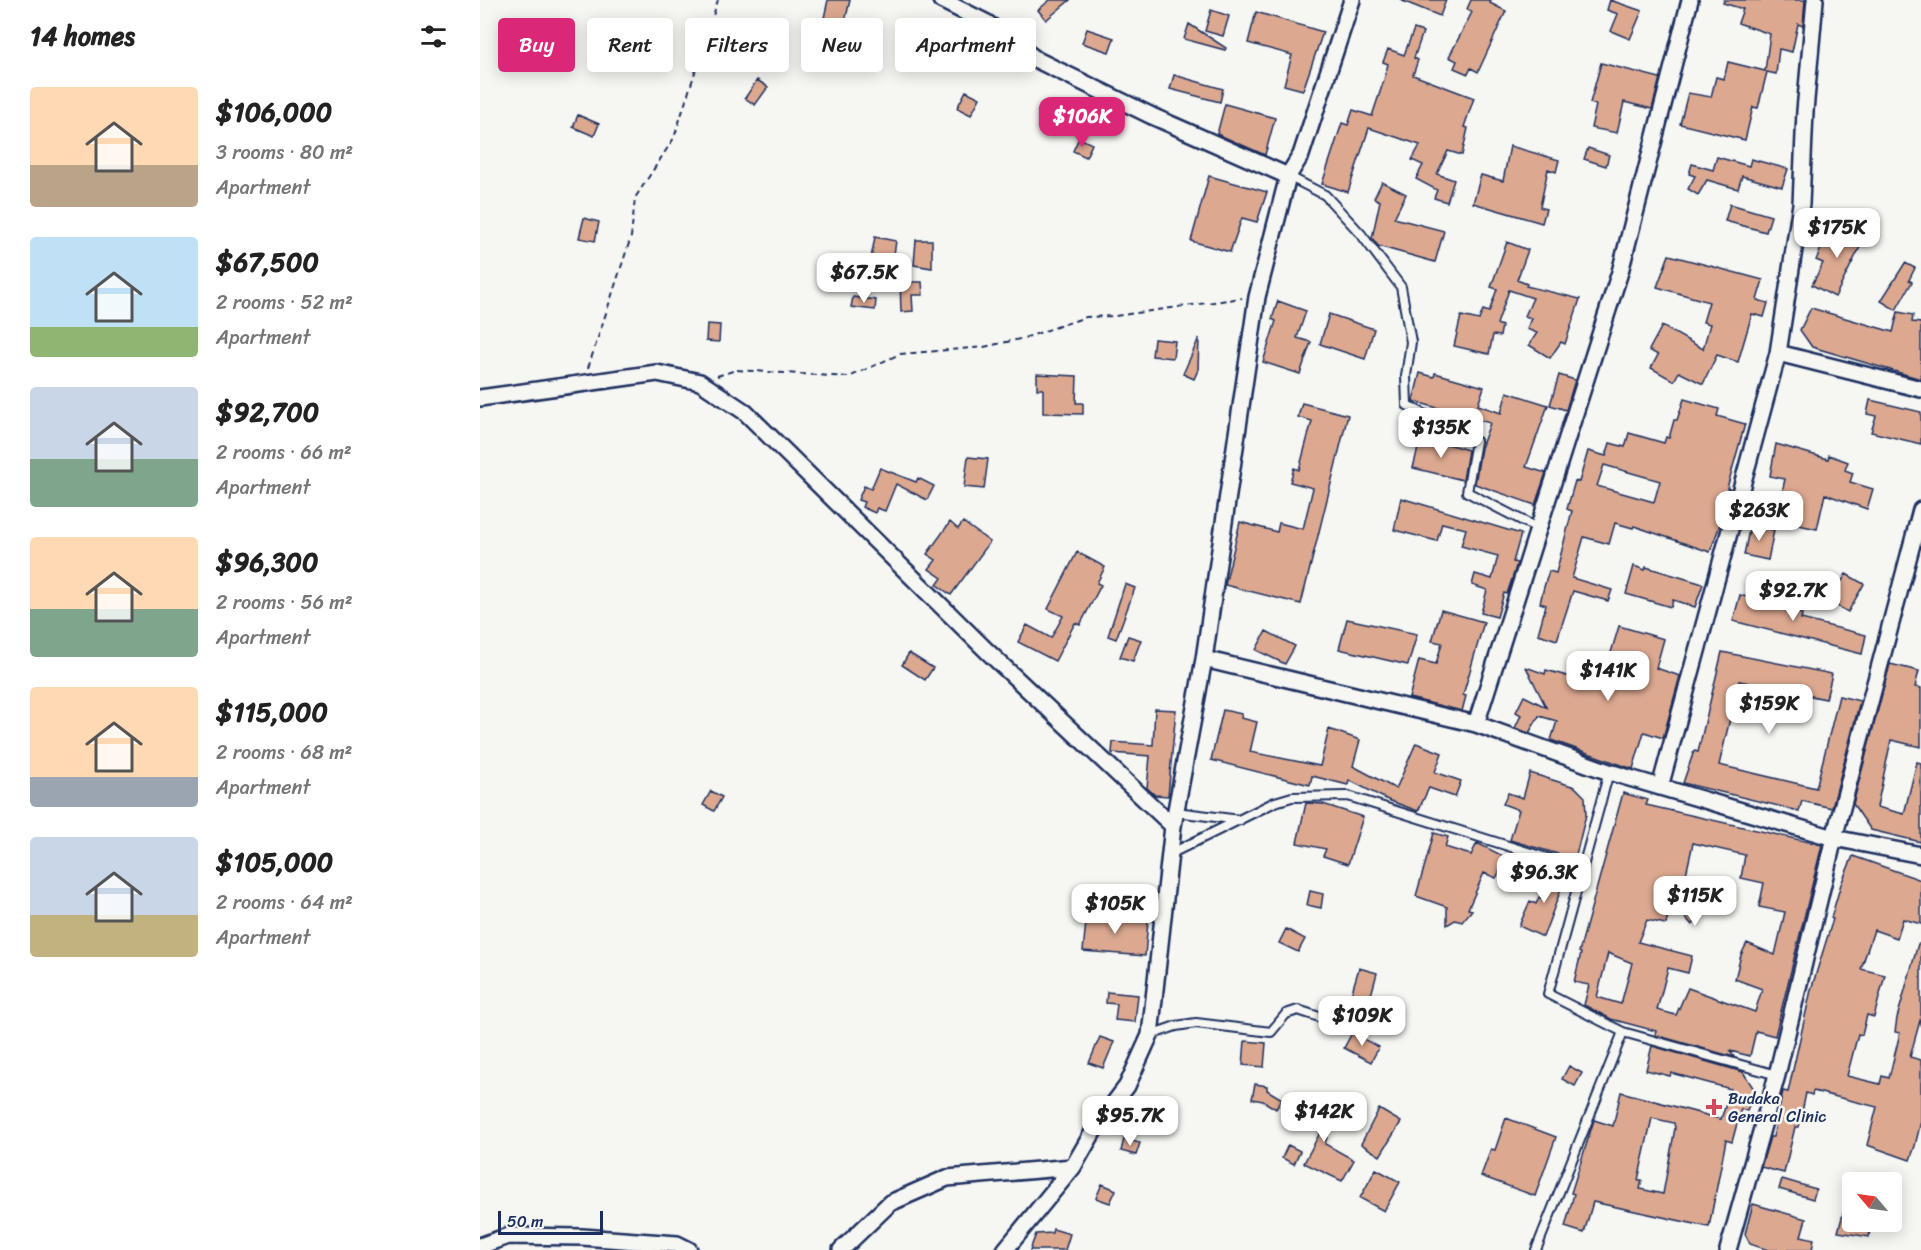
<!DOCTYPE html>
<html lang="en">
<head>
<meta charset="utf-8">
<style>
	body { margin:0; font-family:Sriracha,sans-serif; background:#f6f6f6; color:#222; height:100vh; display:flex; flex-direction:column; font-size:22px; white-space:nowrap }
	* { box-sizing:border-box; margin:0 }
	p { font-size:20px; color:#767676 }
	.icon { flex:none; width:33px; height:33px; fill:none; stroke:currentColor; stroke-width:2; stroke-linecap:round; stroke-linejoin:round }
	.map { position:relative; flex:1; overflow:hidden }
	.details { display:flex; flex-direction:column; background:#fff; width:480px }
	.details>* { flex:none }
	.guide { position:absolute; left:18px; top:18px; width:570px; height:54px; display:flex; gap:12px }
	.needle { width:39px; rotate:299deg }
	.controls { position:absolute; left:1362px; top:1172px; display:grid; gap:12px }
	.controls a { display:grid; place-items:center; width:60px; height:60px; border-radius:6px; background:#fff; box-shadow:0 3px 15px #0003; font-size:30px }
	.scale { position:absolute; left:18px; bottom:15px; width:105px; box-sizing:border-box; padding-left:6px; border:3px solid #1b2f5e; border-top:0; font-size:16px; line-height:21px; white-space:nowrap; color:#1b2f5e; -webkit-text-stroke:4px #f6f6f2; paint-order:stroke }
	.price { position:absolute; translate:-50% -51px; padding:0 14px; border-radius:12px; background:#fff; color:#222; font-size:20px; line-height:39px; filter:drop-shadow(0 2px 3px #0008) }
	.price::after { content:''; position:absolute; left:50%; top:36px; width:18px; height:14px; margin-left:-9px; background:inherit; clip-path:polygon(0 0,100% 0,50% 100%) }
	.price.active { background:#db2777; color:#fff }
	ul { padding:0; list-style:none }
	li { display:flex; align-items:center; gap:18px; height:150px; padding:0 30px }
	li span { display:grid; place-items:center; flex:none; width:168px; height:120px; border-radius:6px; color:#555 }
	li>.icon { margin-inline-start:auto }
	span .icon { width:72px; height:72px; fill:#fffc; stroke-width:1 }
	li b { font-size:26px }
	h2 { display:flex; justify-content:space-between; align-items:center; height:72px; padding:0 30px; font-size:26px }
	.chip { padding:0 21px; border-radius:6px; background:#fff; box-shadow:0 3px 15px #0003; font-size:21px; line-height:54px }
	.chip.active { background:#db2777; color:#fff }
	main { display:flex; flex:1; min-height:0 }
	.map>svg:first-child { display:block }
</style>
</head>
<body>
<main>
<section class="details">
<h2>14 homes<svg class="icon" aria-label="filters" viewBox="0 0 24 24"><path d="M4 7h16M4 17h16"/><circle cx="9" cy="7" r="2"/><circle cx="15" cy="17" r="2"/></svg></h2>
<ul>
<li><span style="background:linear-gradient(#ffd9b3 65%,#b9a48a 0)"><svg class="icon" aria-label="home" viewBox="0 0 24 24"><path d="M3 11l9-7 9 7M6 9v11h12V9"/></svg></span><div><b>$106,000</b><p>3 rooms · 80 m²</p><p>Apartment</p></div></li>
<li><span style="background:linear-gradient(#bfe0f5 75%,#8fb573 0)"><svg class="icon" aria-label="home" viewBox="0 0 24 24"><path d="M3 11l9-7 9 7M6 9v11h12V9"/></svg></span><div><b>$67,500</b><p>2 rooms · 52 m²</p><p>Apartment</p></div></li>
<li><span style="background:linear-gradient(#c9d6e8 60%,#7fa58c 0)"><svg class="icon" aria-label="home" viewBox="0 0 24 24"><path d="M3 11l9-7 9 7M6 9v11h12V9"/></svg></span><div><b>$92,700</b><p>2 rooms · 66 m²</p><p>Apartment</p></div></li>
<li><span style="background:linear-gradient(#ffd9b3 60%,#7fa58c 0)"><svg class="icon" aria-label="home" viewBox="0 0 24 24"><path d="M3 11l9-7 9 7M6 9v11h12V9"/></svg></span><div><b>$96,300</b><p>2 rooms · 56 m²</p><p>Apartment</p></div></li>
<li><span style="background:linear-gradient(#ffd9b3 75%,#9aa5b1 0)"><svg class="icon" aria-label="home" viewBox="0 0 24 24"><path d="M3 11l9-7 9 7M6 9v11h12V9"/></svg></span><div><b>$115,000</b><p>2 rooms · 68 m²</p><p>Apartment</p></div></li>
<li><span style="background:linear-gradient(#c9d6e8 65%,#c2b280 0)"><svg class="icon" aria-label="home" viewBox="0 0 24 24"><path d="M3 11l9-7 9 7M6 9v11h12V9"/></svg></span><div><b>$105,000</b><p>2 rooms · 64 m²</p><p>Apartment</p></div></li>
</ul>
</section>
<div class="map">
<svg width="1441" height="1250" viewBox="0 0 1441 1250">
	<rect width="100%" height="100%" fill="#f6f6f2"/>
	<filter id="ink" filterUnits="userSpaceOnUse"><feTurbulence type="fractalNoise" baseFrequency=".0167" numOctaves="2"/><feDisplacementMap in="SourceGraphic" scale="12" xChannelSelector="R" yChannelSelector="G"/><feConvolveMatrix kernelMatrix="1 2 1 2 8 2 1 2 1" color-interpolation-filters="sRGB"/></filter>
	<g filter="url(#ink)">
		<path fill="#dca890" stroke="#1b2f5e" stroke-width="1.5" fill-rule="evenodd" d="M348,0H370L365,22L344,18Z
			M570,0H590L566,20L558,10Z
			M920,0H966L960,16Z
			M991,0H1011L1010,3L1026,11L998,72L991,68L988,74L974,68L977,61L969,57L992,12L987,9Z
			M1130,0L1162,11L1150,39L1131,31L1138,14L1127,10Z
			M1244,0H1325L1323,26L1318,24L1312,52L1299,49L1296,74L1287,72L1278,108L1273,107L1265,140L1200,124L1208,93L1231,97L1236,77L1244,79L1248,62L1285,71L1290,34L1258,23L1263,9L1243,3Z
			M731,10L749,16L743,36L725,31Z
			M776,12L843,32L823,90L804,85L812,55L768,43Z
			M709,24L746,48L745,50L704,39Z
			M607,29L634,38L629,52L602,43Z
			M934,29L943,32L934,58L938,60L933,75L994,98L984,127L988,128L982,155L968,151L957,174L974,180L967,202L954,198L957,190L936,179L943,165L932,160L940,145L889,128L868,192L842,184L862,123L868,125L873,110L892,116L904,80L908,64L903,62L908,49L924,55Z
			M1121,63L1180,78L1172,109L1144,102L1137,133L1111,128L1116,105L1110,103Z
			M694,75L743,89L740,102L690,89Z
			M277,80L288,87L275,105L265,98Z
			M486,91L500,98L491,115L477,108Z
			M745,104L795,118L785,155L737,134Z
			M98,115L119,124L114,136L93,127Z
			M599,138L612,144L606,157L593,151Z
			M1030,146L1079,160L1076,172L1068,169L1060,207L1066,209L1062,223L993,203L1001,175L1023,181Z
			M1108,148L1129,155L1126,166L1104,159Z
			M1237,157L1269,166L1271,159L1308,169L1302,187L1262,176L1258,189L1227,180L1218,195L1208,189L1215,176L1209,174L1212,164L1233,170Z
			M729,176L787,192L777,222L762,218L750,252L711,241Z
			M902,182L926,194L914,218L964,231L955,262L898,246L892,238L900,201L894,198Z
			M1250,204L1291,216L1286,232L1245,221Z
			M104,218L119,222L115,241L99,238Z
			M1366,224L1386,235L1355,297L1332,285L1343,263L1336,260L1348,233L1358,238Z
			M395,237L416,241L413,261L391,258Z
			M436,240H452V268L434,265Z
			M1027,242L1048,250L1037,280L1047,284L1046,286L1100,299L1085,344L1081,342L1070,358L1049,345L1057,333L1047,329L1051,318L1045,316L1053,298L1029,290L1017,324L1022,326L1020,336L1013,335L1009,354L974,346L981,316L999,320L1003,310L1009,312L1017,289L1011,287Z
			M1189,255L1283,280L1277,300L1288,303L1284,317L1272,314L1258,362L1237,355L1223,384L1199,372L1194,381L1171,368L1178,355L1169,350L1182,326L1223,349L1230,324L1223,322L1229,302L1177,287Z
			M1425,263L1435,268L1429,280L1432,282L1416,310L1401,301Z
			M420,282H442L443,295H432L433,311L421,312Z
			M373,297L396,300L395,310L371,307Z
			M798,301L826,311L817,338L831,342L820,374L783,362L796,321L792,319Z
			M1331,308L1413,332L1418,312L1433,315L1432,322L1441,323V379L1332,347L1320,330Z
			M849,314L894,329L885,359L840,344Z
			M227,324L240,325L239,342L226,341Z
			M719,338L718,370L714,379L703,374Z
			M674,339L695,341L693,358L672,356Z
			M940,373L954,377L955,373L1004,387L998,405L1021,413L1027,392L1068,405L1046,467L1066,473L1055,505L995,484L1001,448L1010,423L933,401Z
			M557,374L597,376L596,403H603V414L563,413V389H557Z
			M1079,375L1095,380L1086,410L1070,405Z
			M1204,399L1239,409L1237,416L1265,424L1247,488L1250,489L1241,522L1230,552L1154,526L1153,528L1135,523L1129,544L1104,537L1092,578L1132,590L1128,601L1093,591L1077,640L1058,634L1066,605L1060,603L1064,587L1069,571L1076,573L1092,511L1087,509L1095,481L1099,482L1108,451L1126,456L1130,443L1145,447L1149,433L1184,443L1186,437L1189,438L1194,420H1197ZM1124,465L1180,481L1174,502L1117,486Z
			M1390,400L1441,412V444L1391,432L1396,416L1387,414Z
			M822,403L868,415L821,604L745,585L760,522L797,532L799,523L823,529L833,488L810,482L814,468L819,470L832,421L818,417Z
			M941,436L988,450L983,480L933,468Z
			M1296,444L1348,459L1349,455L1368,462L1365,470L1373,473L1370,482L1393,489L1387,509L1345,494L1337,529L1296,520L1305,479L1290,476Z
			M488,457L508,459L504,489L484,487Z
			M400,468L436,482L438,478L454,486L447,500L416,484L405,511L397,508L395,513L382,507L384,502L378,500L384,486L391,489Z
			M921,498L1041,534L1033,562L1037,563L1034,573L1027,594L1024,593L1017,617L1001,613L1007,590L992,585L995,574L1012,579L1018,556L981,546L986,529L962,523L957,541L914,530Z
			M470,522L478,529L483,522L510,542L471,595L457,585L462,578L449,569L456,560L447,554Z
			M1270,525L1294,530L1288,560L1264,555Z
			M597,552L625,567L617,583L621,585L600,625L595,623L575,661L538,642L547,625L571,638L583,616L568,609Z
			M1154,566L1165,570L1166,567L1223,584L1215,607L1193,600L1191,607L1146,594Z
			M1366,574L1384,584L1368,612L1350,602Z
			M645,584L655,588L636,639L628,636Z
			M1284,589L1319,598L1315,612L1322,614L1321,619L1386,635L1382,654L1253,621L1260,595L1281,601Z
			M961,610L1004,622L983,695L986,696L982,711L929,698L939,660L956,664L962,643L952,641Z
			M867,619L937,634L928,665L859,649Z
			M1139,626L1184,639L1176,668L1200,676L1183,738L1164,732L1153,769L1071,740L1077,721L1059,716L1049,733L1035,728L1041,715L1036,712L1044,696L1066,707L1046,667L1065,674L1066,670L1121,686Z
			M786,631L815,646L805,664L776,650Z
			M648,636L661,640L653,661L640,657Z
			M1242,652L1352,674L1346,699L1259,681L1239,765L1336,788L1359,696L1380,701L1352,808L1322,801L1319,811L1203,783L1214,751L1218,752Z
			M429,653L453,668L445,680L422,665Z
			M1410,664L1439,671L1435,687L1441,688V747L1411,740L1397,807L1424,814L1437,762L1441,763V842L1391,830L1373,804Z
			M675,709L696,710L688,796L675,795L667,788L670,756L632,753L633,742L673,745Z
			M743,710L762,714L761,718L777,722L770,752L840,766L849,729L880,740L873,766L916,789L936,743L962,753L955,772L981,781L975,797L949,788L938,811L908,800L869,780L868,785L832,776L830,785L731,760Z
			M1050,773L1095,787L1105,797L1106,815L1095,859L1030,840L1039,810L1023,804L1028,793L1043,798Z
			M231,791L242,797L234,811L223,805Z
			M1143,793L1168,800L1166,805L1342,845L1295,1036L1276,1031L1270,1056L1250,1051L1254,1057L1175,1035L1176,1031L1131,1019L1104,1005L1109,985L1094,982L1101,953L1099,952ZM1213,843L1265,855L1261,878L1284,883L1279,907L1305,912L1295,955L1267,943L1261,955L1255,979L1282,989L1275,1012L1208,988L1196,1015L1177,1010L1188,968L1208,973L1212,956L1158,942L1167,920L1186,924L1191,901L1212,925L1223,916L1203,893L1247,901L1250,887L1205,879ZM1128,953L1152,963L1141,1004L1117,997Z
			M826,803L843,804L883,817L868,864L843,856L846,849L817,843Z
			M954,833L968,837L965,847L991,855L997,843L1027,858L1016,878L1004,873L988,909L992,910L982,922L975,920L967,925V907L936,896Z
			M1373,856L1441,880V924L1423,919L1417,938L1394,930L1381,969L1405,975L1394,1017L1387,1015L1382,1035L1378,1034L1367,1076L1400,1084L1402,1076L1409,1078L1420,1033L1415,1032L1417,1018L1438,944H1441V1017L1430,1057L1441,1060V1121L1435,1146L1430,1160L1387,1145L1397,1107L1333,1091L1332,1095L1326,1093L1319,1127H1315L1304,1173L1281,1167L1290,1137H1293L1303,1091L1308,1092L1331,990L1353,919L1351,918L1361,884Z
			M1073,866L1088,871L1063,937L1039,926L1050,901L1056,904L1059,897L1063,899Z
			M830,891L843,894L841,908L827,905Z
			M607,913L668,920L665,956L603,951Z
			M806,929L825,939L818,952L799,943Z
			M879,968L897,973L887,1010L868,1005Z
			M627,992L658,995L655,1022L635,1020L637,1004L626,1003Z
			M872,1033L899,1047L891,1062L864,1048Z
			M620,1037L634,1042L623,1068L609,1063Z
			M765,1041L786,1043L784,1067L763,1065Z
			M1172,1046L1263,1072L1274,1089L1267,1111L1261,1109L1252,1142L1246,1140L1229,1227L1113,1202L1104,1233L1085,1227L1094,1194L1091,1193L1114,1120L1133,1126L1141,1092L1241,1119L1251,1089L1191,1073L1190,1076L1166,1070ZM1172,1118L1194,1123L1195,1128L1183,1194L1160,1189L1162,1180H1158Z
			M1089,1066L1102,1073L1095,1086L1082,1079Z
			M775,1084L787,1086V1090L802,1099L796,1109L783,1101L772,1099Z
			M822,1102L855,1112L845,1144L874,1160L862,1181L824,1163L842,1129L816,1121Z
			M899,1109L921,1122L900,1156L881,1144Z
			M680,1110L696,1120L690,1131L673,1123Z
			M1026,1118L1076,1137L1055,1196L1001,1176L1011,1149L1015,1150Z
			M644,1139L660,1143L656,1155L641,1151Z
			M808,1145L820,1151L814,1164L802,1158Z
			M896,1169L920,1182L904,1211L880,1198Z
			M1302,1179L1336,1189L1333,1199L1299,1189Z
			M622,1184L636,1190L630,1203L616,1198Z
			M1369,1192H1372V1221L1391,1224L1389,1237L1358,1232Z
			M1273,1204L1326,1219L1321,1236L1334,1239L1332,1250H1288L1270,1244L1265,1234Z
			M573,1229L590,1234L585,1250H550L556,1234L572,1233Z"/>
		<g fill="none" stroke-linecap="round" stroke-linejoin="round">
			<g stroke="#1b2f5e" stroke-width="12">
				<path id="service" d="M808,176L845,195L881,234L921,287L931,342L926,376L927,405L996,441L987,492L1059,529
					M1129,772L1068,994L1143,1032L1297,1075
					M696,812L760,820
					M690,854L795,802L812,797L868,796L1102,869
					M670,1035L696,1026L716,1023L791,1032L806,1014L818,1010L864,1025
					M1056,1250L1143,1032"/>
			</g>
			<g stroke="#1b2f5e" stroke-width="20">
				<path id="minor" d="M461,0L507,23L557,60L672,116L808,176
					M1298,353L1321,204L1325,111L1335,0
					M0,398L177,373L220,382L265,412L507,651L693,826
					M724,659L996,724L1129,772L1354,838L1441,855
					M996,724L1140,272L1210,0
					M1180,787L1298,353L1441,389
					M0,1246L28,1236L102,1237L197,1244L209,1250
					M361,1250L410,1203L467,1178L593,1167L616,1127L647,1086L670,1035L693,826L724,659L777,297L808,176L821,155L872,0
					M525,1250L593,1167
					M1248,1250L1297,1075L1354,838L1441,510"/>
			</g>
			<path stroke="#1b2f5e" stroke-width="2" stroke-dasharray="6 4.5" stroke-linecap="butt" d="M108,368L151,237L155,198L194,138L238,0
				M237,376L256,370L369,377L420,354L504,347L544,338L606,317L635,316L762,298"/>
			<use href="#service" stroke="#f6f6f2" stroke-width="8"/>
			<use href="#minor" stroke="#f6f6f2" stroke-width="15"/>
		</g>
	</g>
	<path fill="#d1495b" stroke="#f6f6f2" stroke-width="2" d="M1231 1098h6v6h6v6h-6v6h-6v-6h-6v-6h6z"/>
	<g text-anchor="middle" stroke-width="5" stroke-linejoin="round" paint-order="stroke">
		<g font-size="16" fill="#1b2f5e" stroke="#f6f6f2" text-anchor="start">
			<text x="1248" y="1104">Budaka<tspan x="1248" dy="18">General Clinic</tspan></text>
		</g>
	</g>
</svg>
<div class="controls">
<a><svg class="needle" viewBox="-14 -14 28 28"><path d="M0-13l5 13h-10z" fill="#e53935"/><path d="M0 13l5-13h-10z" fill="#767676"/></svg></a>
</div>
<div class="scale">50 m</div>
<b class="price active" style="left:602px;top:148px">$106K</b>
<b class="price" style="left:1357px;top:259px">$175K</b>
<b class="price" style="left:384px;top:304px">$67.5K</b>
<b class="price" style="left:961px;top:459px">$135K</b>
<b class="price" style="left:1279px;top:542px">$263K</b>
<b class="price" style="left:1313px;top:622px">$92.7K</b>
<b class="price" style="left:1128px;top:702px">$141K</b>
<b class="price" style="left:1289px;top:735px">$159K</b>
<b class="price" style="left:1064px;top:904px">$96.3K</b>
<b class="price" style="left:1215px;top:927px">$115K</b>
<b class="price" style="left:635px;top:935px">$105K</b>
<b class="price" style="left:882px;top:1047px">$109K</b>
<b class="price" style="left:844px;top:1143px">$142K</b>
<b class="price" style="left:650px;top:1147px">$95.7K</b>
<div class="guide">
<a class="chip active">Buy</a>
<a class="chip">Rent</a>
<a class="chip">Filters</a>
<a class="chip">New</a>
<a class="chip">Apartment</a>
</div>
</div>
</main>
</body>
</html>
